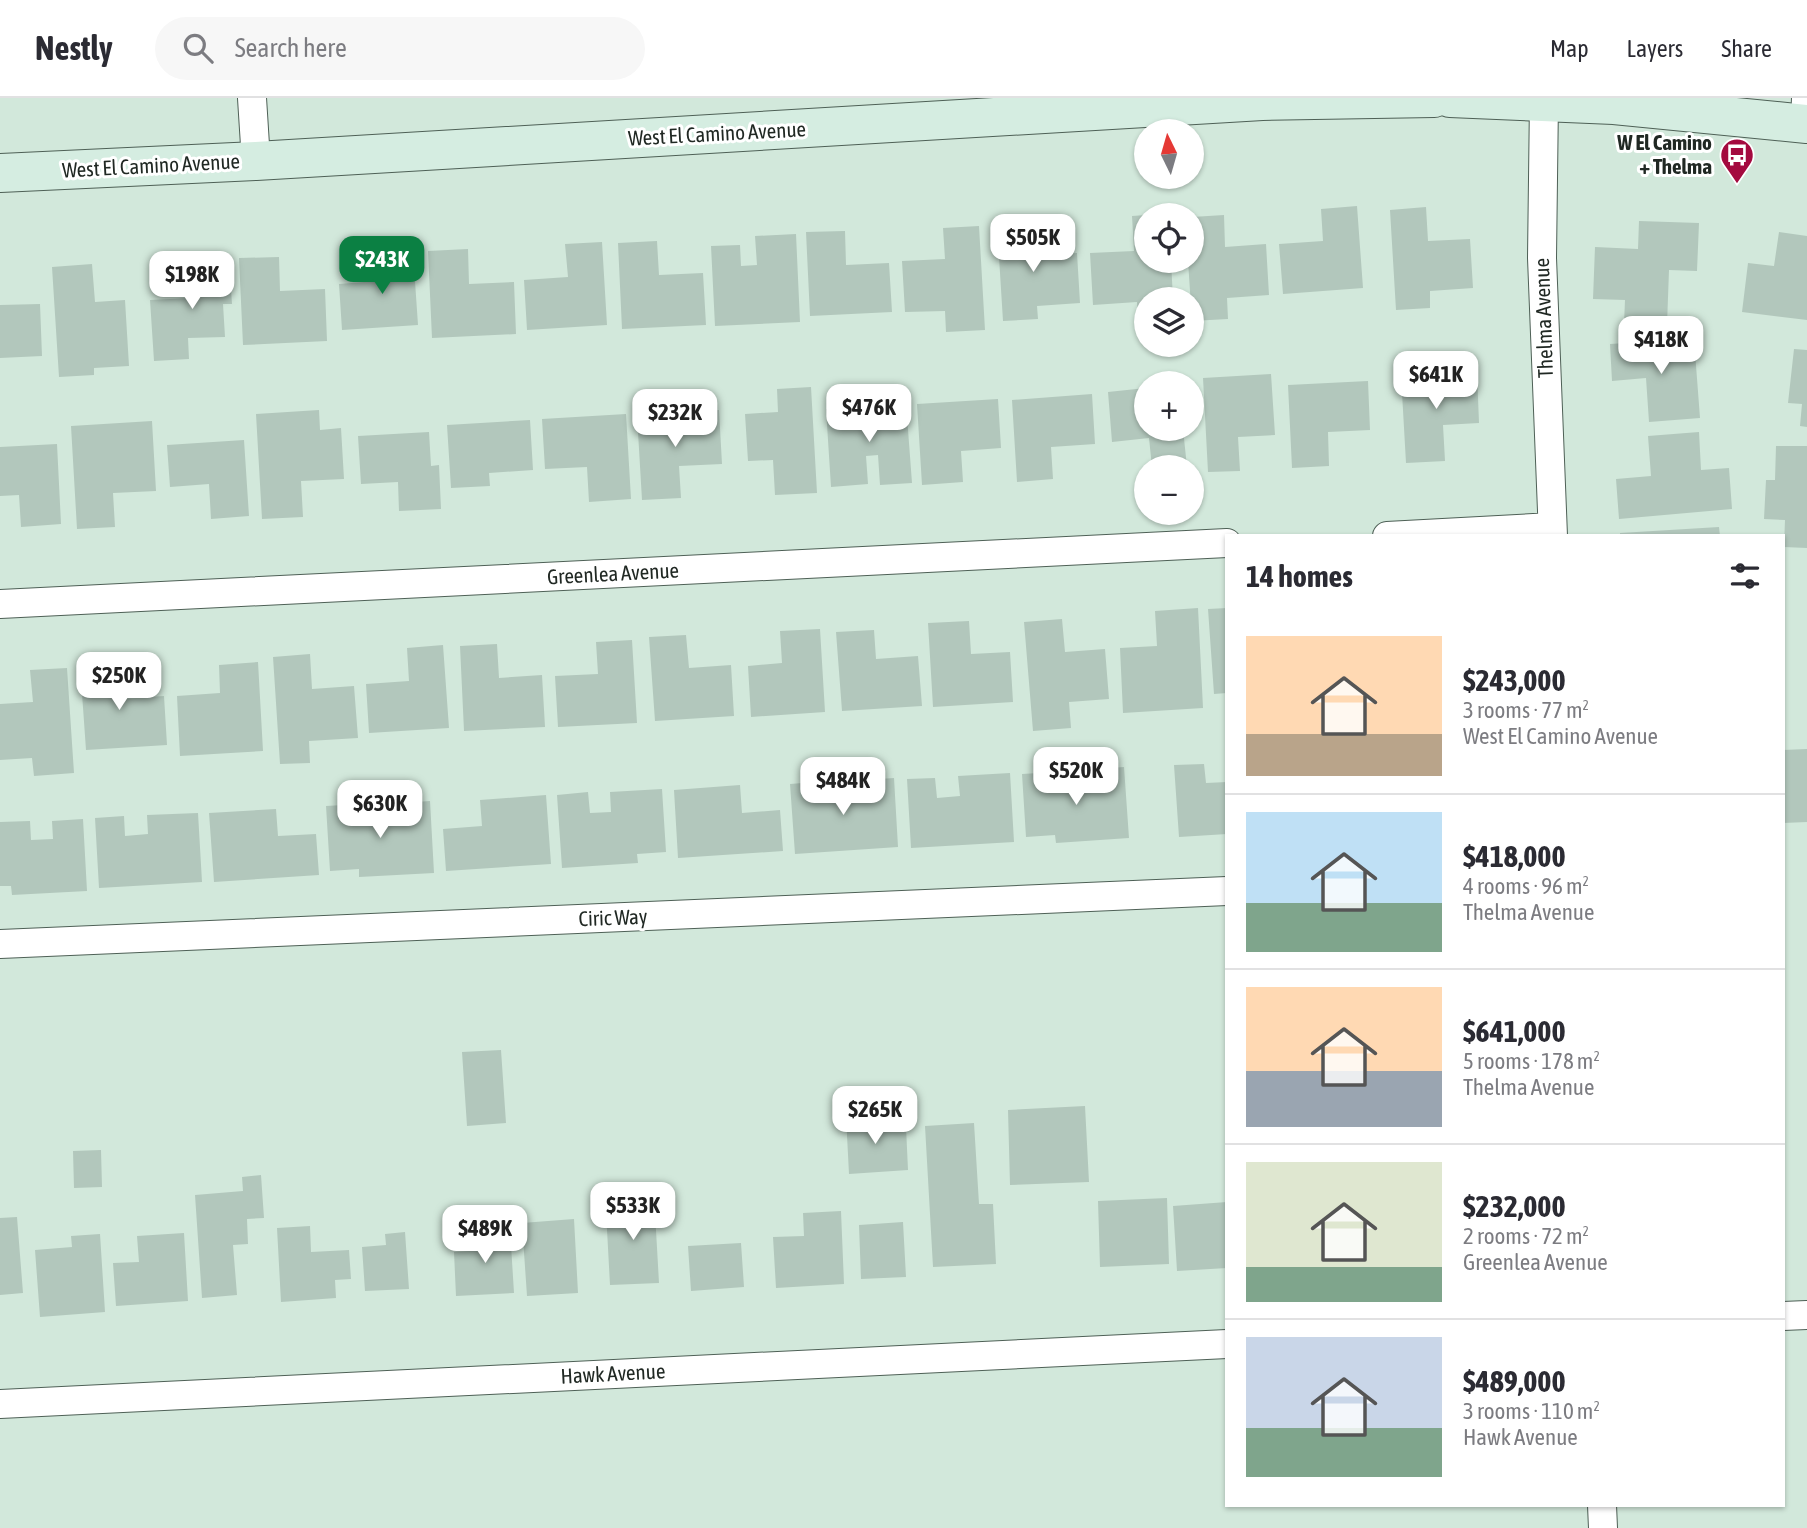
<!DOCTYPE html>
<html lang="en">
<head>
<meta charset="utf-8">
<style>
	body { margin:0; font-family:"Asap Condensed",sans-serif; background:#f7f7f7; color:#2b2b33; height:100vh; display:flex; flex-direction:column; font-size:26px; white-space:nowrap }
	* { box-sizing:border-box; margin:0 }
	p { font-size:23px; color:#7c7c81 }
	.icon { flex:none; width:38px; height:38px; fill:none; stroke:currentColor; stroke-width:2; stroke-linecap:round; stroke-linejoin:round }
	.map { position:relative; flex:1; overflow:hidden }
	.drawer { position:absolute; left:1225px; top:436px; width:560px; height:973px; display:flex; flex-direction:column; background:#fff; border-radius:0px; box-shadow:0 2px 5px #0004 }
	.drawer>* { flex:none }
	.needle { width:46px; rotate:355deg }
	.fabs { position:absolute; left:1134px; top:21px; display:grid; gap:14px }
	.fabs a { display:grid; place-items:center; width:70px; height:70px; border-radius:50%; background:#fff; box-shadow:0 2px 5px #0004; font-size:35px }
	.price { position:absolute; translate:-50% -60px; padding:0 16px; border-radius:14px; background:#fff; color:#222; font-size:23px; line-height:46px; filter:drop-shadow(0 2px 4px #0008) }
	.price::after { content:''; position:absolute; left:50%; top:42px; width:21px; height:16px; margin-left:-10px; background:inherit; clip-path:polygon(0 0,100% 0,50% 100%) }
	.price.selected { background:#0b8043; color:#fff }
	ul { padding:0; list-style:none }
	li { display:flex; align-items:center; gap:21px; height:175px; padding:0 21px }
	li+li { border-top:2px solid #e1e1e2 }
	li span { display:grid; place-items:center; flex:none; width:196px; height:140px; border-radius:0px; color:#555 }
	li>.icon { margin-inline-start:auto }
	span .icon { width:84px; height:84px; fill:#fffc; stroke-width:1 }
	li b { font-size:30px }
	h2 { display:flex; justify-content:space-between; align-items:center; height:84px; padding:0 21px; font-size:30px }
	header { display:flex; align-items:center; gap:42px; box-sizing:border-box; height:98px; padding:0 35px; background:#fff; border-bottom:2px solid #e1e1e2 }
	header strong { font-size:33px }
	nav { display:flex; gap:38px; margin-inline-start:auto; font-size:24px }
	.search { width:490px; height:63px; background:#f7f7f7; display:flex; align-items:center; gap:18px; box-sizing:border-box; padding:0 24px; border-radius:38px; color:#7c7c81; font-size:26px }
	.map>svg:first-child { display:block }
</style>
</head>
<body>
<header>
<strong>Nestly</strong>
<div class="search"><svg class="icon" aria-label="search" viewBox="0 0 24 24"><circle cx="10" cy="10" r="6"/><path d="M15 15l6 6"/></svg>Search here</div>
<nav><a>Map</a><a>Layers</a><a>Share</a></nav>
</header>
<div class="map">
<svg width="1807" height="1430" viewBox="0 0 1807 1430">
	<rect width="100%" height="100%" fill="#d2e8db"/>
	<path fill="#b2c7bc" d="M1357,108L1363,190L1283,196L1279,146L1323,143L1321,111Z
		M1426,109L1428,143L1470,141L1473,190L1430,193V210L1396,212L1390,112Z
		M1146,117V163H1171L1173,201H1146V220H1138L1137,204L1093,207L1090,155L1134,153L1132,118Z
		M1224,117L1225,149L1266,146L1269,197L1227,200L1228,221L1192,223L1188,163H1192V119Z
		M1639,123L1699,125L1697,173L1669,172L1667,227L1624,226L1625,202L1593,201L1595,149L1638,151Z
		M1034,125L1036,157L1077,155L1080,205L1037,208L1038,221L1003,223L997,127Z
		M979,128L985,232L946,234L945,213L905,214L902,163L945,161L943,130Z
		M845,133L846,167L889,165L892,214L810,218L806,134Z
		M1779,134L1807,138V222L1742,214L1748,165L1774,168Z
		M796,136L800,224L715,228L711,148L740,147L741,168L757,167L755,138Z
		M657,143L659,177L703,175L706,227L622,231L618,145Z
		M602,144L607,227L527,232L524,182L568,179L565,146Z
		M468,151L469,186L514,184L516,236L432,240L428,153Z
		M413,154L418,227L342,232L339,186L377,183L375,157Z
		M279,159L280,193L325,191L327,243L243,247L239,160Z
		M229,162L232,206H223L225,239L188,240L189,261L154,263L150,202L189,200L187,165Z
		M92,166L95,204L125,202L129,268L94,270V277L59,279L52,169Z
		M40,206L42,258L0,260V207Z
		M1694,241L1700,320L1649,324L1646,280L1612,283L1610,246Z
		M1794,251L1807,252V329L1800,328L1802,306L1788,305Z
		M1477,274L1479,325L1443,327L1445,363L1406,365L1401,277Z
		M1271,276L1275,337L1238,339L1240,373L1208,374L1203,280Z
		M1368,283L1370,332L1328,334L1329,368L1292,370L1288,287Z
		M811,289L817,395L775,397L773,362L748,363L745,316L778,314L777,291Z
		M1146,290V331H1183L1187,369H1152L1149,340L1112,344L1108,294Z
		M1092,296L1095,346L1051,349L1053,381L1017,384L1012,302Z
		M998,301L1001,350L961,353L963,384L922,387L917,306Z
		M906,305L912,385L880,387L878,357L866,358L868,386L831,389L826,311Z
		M319,312L320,332L341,330L344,381L301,383L303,419L262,421L256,316Z
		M719,312L722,366L679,368L681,400L642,402L637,317Z
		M626,316L631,401L589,404L587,369L545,371L542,321Z
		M530,322L533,372L489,375L490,388L451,390L447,327Z
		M152,323L156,393L113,395L115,429L77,431L71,328Z
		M429,334L431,368L439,367L441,411L399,413L398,384L361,386L358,338Z
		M1699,334L1701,372L1729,370L1732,411L1619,421L1616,381L1651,378L1648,338Z
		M244,342L249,418L211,421L209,386L170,389L167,347Z
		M57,346L61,426L21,429L19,397L0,398V349Z
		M1776,348H1807V450L1784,449L1785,422L1764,421L1766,382H1775Z
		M1719,429L1720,438H1620V435Z
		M1198,510L1203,610L1123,615L1120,550L1157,548L1155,513Z
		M1227,510V595L1214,596L1208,511Z
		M1062,521L1065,554L1105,551L1109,601L1069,604L1071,630L1033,633L1024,524Z
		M969,523L971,556L1010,554L1013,604L933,609L928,525Z
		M820,531L825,614L751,619L748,568L782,565L780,533Z
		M874,532L876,561L918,558L922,608L842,613L836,534Z
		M686,537L689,570L731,567L734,618L655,623L649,539Z
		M632,542L637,625L558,629L555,578L598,576L596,544Z
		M497,546L499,580L542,577L545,629L464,633L460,548Z
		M443,547L449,630L369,635L366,586L409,583L407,550Z
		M310,556L312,591L354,588L358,640L309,643L310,665L280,666L273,559Z
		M120,564L122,601L164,598L167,647L86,652L80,567Z
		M258,564L263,653L180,658L177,598L220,595L219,567Z
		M67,570L74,675L34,678L32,660L0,662V606L33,604L30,572Z
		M1807,651V724L1783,725V652Z
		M1204,666L1206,685L1227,684V736L1179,739L1174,667Z
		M1124,669L1129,740L1056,745L1055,737L1026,739L1022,676L1073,673L1074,692L1097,690L1095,671Z
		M1010,675L1014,744L911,750L907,681L935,680L937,700L960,698L958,678Z
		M894,680L898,749L795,756L790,686L841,682L843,703L866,701L864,682Z
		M740,687L742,715L780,712L783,753L678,760L674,692Z
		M662,691L666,754L637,756L638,765L562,770L557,697L588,694L590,715L611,714L610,694Z
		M546,697L551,766L446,773L443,731L482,728L480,702Z
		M430,703L434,775L359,779V771L330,773L326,708L378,705L379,725L402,724L401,705Z
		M276,711L278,738L316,736L319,777L214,784L209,715Z
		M198,715L202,784L99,790L95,720L124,718L125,738L148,736L147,717Z
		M83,721L87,793L12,797L11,788H0V724L30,723L31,742L53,741L52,723Z
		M501,952L506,1025L467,1028L462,954Z
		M1085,1008L1089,1084L1010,1087L1008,1012Z
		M881,1016L882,1031L906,1029L908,1072L849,1076L846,1018Z
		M974,1025L979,1106H993L996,1166L933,1169L925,1028Z
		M101,1052L102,1089L74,1090L73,1053Z
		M261,1077L264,1120L247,1121L248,1146L233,1147L237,1197L202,1200L195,1097L243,1093L242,1079Z
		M654,1097L659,1185L610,1187L606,1113L624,1112V1099Z
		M1167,1100L1169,1166L1100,1169L1098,1103Z
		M1227,1104V1170L1177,1173L1173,1108Z
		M841,1113L844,1186L776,1190L773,1139L804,1138L803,1115Z
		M17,1119L23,1195L0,1197V1120Z
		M574,1121L578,1195L527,1198L522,1125Z
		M903,1124L906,1179L861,1181L859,1127Z
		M310,1128L311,1154L349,1152L351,1181L335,1182L336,1200L281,1204L277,1130Z
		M510,1131L514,1195L456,1198L454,1154L469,1153L468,1134Z
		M405,1134L409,1191L365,1193L362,1149L386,1147L385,1136Z
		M184,1135L188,1203L116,1208L113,1165L139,1164L137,1138Z
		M100,1136L105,1214L40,1219L35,1152L72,1149L71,1138Z
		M741,1145L744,1189L691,1193L688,1148Z"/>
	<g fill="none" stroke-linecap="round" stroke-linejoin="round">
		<g stroke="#4e6056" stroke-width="30">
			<path id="street" d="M252,0L256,63
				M1544,2L1542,160L1553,438
				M1805,26L1806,0
				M1387,438L1552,429
				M0,506L1227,445
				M0,846L1227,793
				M1783,1218L1807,1217
				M0,1306L1227,1246
				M1602,1407L1603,1430"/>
		</g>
		<g stroke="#4e6056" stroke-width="40">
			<path id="secondary" d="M1450,0L1614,7L1807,26
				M0,75L256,63L1262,3L1434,0"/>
		</g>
		<use href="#street" stroke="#fff" stroke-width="28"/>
		<use href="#secondary" stroke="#d5ede1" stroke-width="38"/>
	</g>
	<defs>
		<g id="bus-pin" transform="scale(1.75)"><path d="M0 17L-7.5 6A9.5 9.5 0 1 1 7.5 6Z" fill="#a40a3f" stroke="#fff"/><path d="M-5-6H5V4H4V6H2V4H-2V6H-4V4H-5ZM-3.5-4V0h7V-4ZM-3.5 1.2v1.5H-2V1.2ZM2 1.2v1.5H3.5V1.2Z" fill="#fff"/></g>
	</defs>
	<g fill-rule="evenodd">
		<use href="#bus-pin" x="1737" y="57"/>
	</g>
	<g text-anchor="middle" stroke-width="6" stroke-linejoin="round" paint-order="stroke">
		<g font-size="21" fill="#202823" stroke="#fff">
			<text transform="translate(717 36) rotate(-3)" y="7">West El Camino Avenue</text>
			<text transform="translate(151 68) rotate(-3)" y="7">West El Camino Avenue</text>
			<text transform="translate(1544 220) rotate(-92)" y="7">Thelma Avenue</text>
			<text transform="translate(613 476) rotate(-3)" y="7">Greenlea Avenue</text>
			<text transform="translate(613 820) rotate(-2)" y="7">Ciric Way</text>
			<text transform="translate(613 1276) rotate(-3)" y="7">Hawk Avenue</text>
		</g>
		<g font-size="21" font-weight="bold" fill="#202823" stroke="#fff" text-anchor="end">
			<text x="1712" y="52">W El Camino<tspan x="1712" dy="24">+ Thelma</tspan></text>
		</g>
	</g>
</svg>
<div class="fabs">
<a><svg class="needle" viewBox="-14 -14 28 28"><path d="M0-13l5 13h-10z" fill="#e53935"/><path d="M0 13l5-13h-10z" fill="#7c7c81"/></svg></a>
<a><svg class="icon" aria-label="locate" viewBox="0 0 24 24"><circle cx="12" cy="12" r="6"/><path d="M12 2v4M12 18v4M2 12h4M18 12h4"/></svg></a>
<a><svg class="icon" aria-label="layers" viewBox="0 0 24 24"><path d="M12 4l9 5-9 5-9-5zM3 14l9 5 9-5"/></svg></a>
<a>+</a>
<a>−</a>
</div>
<b class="price" style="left:1033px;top:176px">$505K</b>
<b class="price selected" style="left:382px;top:198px">$243K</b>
<b class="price" style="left:192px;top:213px">$198K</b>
<b class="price" style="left:1661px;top:278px">$418K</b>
<b class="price" style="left:1436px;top:313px">$641K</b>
<b class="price" style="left:869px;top:346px">$476K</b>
<b class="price" style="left:675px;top:351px">$232K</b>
<b class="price" style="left:119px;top:614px">$250K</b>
<b class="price" style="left:1076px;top:709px">$520K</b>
<b class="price" style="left:843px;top:719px">$484K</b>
<b class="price" style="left:380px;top:742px">$630K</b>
<b class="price" style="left:875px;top:1048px">$265K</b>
<b class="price" style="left:633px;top:1144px">$533K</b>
<b class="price" style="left:485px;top:1167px">$489K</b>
<section class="drawer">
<h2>14 homes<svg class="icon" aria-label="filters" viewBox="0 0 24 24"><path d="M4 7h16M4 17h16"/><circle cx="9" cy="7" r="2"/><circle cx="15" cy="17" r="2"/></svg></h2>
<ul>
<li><span style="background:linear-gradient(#ffd9b3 70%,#b9a48a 0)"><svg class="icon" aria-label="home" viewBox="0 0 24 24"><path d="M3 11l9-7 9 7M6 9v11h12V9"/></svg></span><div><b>$243,000</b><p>3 rooms · 77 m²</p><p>West El Camino Avenue</p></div></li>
<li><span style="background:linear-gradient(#bfe0f5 65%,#7fa58c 0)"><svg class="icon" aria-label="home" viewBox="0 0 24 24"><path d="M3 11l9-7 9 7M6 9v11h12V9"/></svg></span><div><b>$418,000</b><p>4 rooms · 96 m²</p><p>Thelma Avenue</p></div></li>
<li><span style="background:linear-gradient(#ffd9b3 60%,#9aa5b1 0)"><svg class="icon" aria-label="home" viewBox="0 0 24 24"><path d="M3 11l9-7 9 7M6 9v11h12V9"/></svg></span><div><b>$641,000</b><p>5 rooms · 178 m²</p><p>Thelma Avenue</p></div></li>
<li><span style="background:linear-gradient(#dfe7d0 75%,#7fa58c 0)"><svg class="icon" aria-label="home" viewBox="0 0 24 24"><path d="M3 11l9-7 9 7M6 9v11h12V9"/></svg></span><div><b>$232,000</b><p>2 rooms · 72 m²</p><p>Greenlea Avenue</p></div></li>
<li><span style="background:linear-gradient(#c9d6e8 65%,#7fa58c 0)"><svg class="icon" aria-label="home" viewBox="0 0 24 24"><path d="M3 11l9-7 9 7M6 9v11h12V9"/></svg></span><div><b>$489,000</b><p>3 rooms · 110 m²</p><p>Hawk Avenue</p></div></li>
</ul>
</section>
</div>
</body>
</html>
